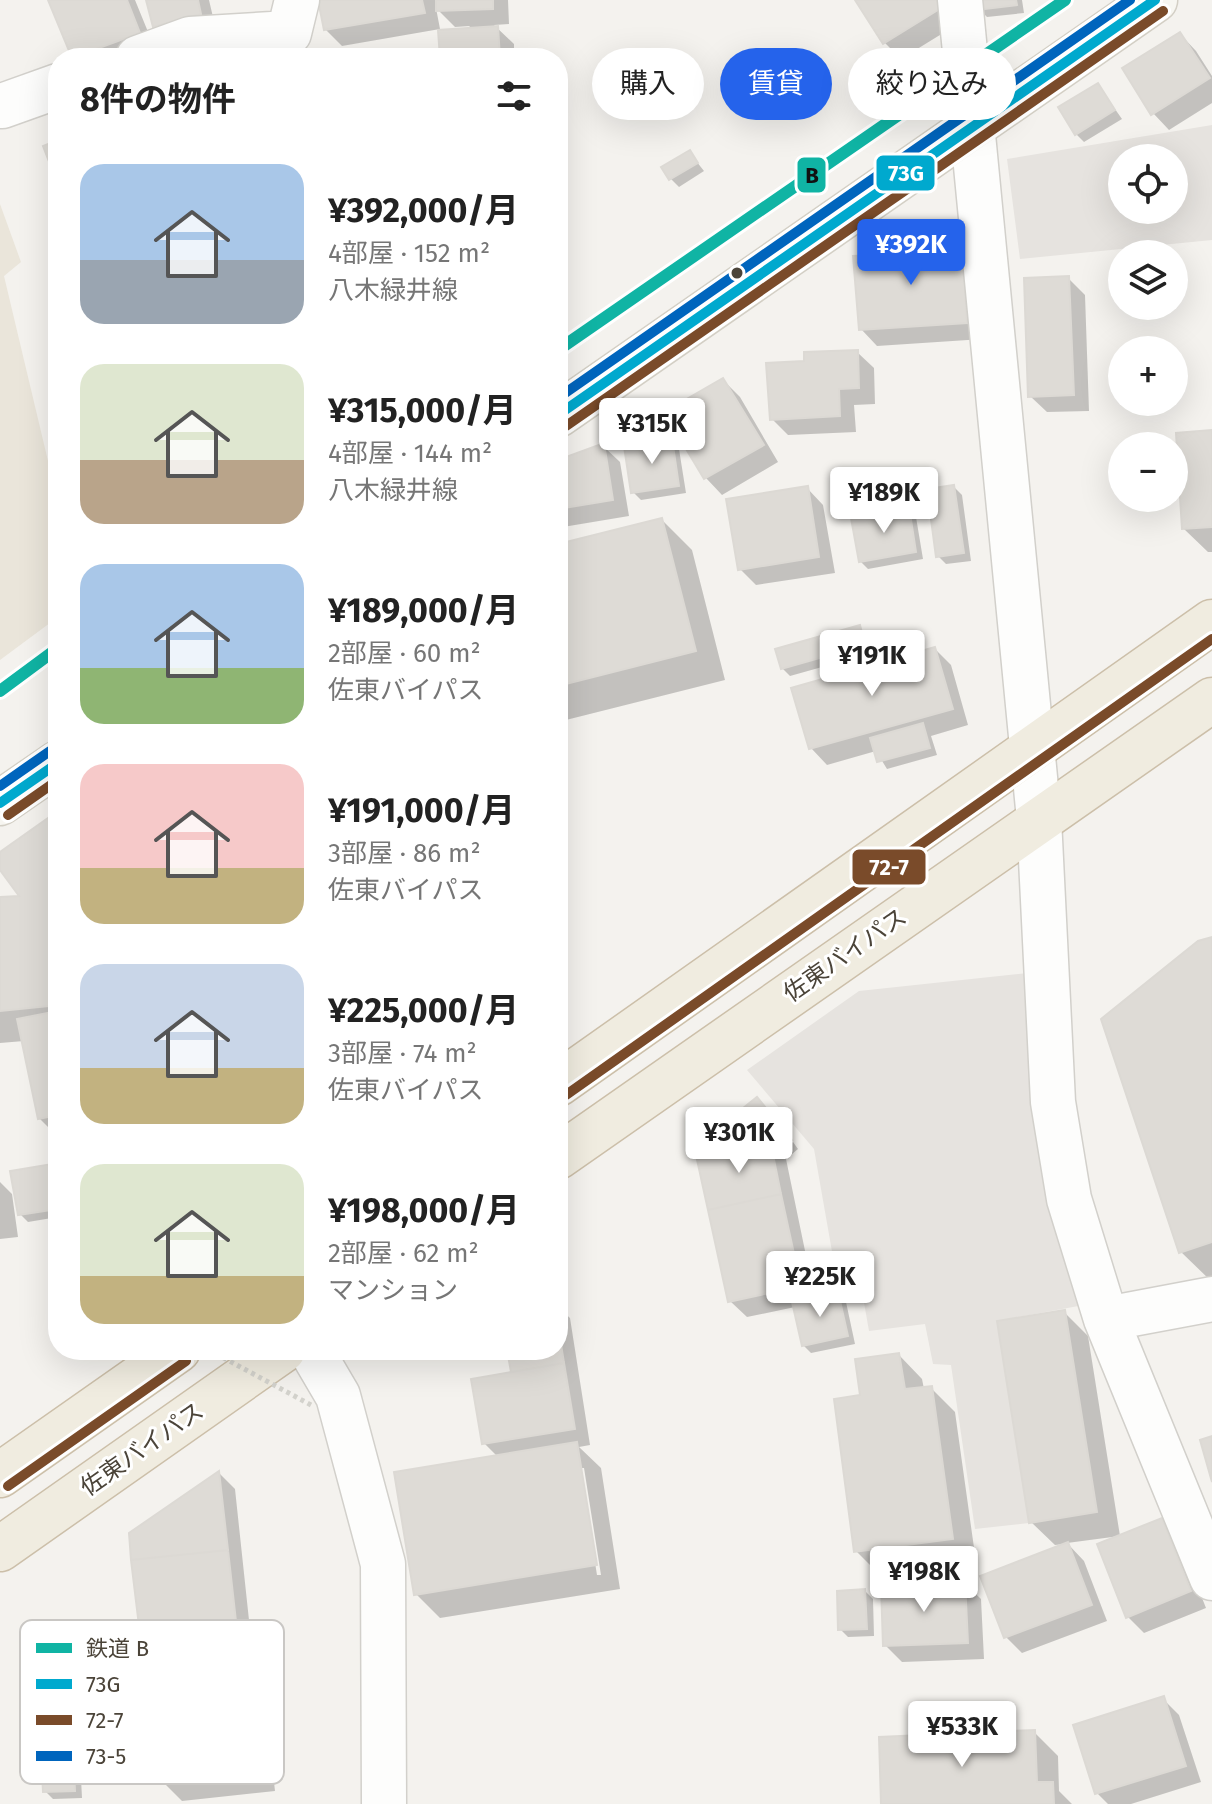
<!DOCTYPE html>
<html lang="ja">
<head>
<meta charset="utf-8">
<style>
	body { margin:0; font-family:"Fira Sans","Noto Sans JP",sans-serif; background:#f6f6f6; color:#222; height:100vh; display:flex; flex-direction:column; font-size:30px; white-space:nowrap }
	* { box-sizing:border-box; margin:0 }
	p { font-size:26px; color:#767676 }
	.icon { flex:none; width:44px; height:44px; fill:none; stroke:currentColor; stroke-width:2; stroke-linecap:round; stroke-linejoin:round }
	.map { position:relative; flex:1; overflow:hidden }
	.sheet { position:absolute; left:48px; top:48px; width:520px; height:1312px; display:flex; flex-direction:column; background:#fff; border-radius:32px; box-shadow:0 8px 32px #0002 }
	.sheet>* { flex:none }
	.guide { position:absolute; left:592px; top:48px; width:500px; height:72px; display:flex; gap:16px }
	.buttons { position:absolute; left:1108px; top:144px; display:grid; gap:16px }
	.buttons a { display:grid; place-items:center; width:80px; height:80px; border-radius:50%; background:#fff; box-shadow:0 8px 32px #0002; font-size:40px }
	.price { position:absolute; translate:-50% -68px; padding:0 18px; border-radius:8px; background:#fff; color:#222; font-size:26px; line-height:52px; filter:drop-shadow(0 2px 4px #0008) }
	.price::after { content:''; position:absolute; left:50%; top:48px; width:24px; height:18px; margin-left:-12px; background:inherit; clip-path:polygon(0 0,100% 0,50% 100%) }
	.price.selected { background:#2563eb; color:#fff }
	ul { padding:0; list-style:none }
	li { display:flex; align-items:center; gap:24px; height:200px; padding:0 32px }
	li span { display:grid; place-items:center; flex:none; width:224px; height:160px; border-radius:24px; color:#555 }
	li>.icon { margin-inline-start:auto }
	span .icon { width:96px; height:96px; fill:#fffc; stroke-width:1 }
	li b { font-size:34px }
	h2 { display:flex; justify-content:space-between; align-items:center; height:96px; padding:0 32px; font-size:34px }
	.pill { padding:0 28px; border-radius:36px; background:#fff; box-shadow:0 8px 32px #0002; font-size:28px; line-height:72px }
	.pill.selected { background:#2563eb; color:#fff }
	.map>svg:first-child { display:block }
</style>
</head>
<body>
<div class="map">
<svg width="1212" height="1804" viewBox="0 0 1212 1804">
	<rect width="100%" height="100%" fill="#f4f2ee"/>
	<path fill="#eae5da" d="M0,204L21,262L4,276L58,503V617L0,660Z"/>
	<path fill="#e6e3df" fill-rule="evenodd" d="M1212,125V240L1020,259L1007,159ZM1122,158H1174V210H1122Z
		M1047,971L1100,1302L997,1321L1029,1523L975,1529L951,1365L933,1364L925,1324L869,1331L856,1257L834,1263L814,1149L747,1070L859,991Z"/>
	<path fill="#0003" fill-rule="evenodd" d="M50,0H135L155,49L133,58H74Z
		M148,0H209L216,30L171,42L155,26Z
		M320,0H508L509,24L494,25L514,44V58H442L470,26L455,27L436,8L440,29L342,46L325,29Z
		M858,0H947L961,22L901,59L885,43Z
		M978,0H1022L1024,13L987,17L979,9Z
		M1180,34L1196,51L1212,76V103L1169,130L1153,113Z
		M1098,85L1122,119L1084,142L1076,134Z
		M689,152L704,171L679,187L671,179Z
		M939,245L946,251L962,250L983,339L877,346L861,329L881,257Z
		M558,246L566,258L558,262Z
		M1068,278L1085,295L1089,411L1047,412L1030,396Z
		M857,352L874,368L875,404L854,405L856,432L788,435L772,419L806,363Z
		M723,380L740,397L778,462L722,495L706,478L667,413Z
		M1212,432V552H1208L1184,529Z
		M671,441L679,449L686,493L641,500L633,492Z
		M603,446L620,462L629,516L563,527L558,522V462Z
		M954,487L962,495L971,561L946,564L938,556Z
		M807,488L823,505L835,573L756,585L740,569Z
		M908,510L916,517L923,559L868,569L860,561Z
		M662,520L692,550L725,680L558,722V546Z
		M859,628L867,636L872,653L790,676L782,668Z
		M935,649L951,665L968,725L931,736L937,755L887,769L876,751L827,765L811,748Z
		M58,814V1137L39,1118L24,1041L0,1043V899L22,898L0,866V854Z
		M1212,939V1281H1211L1181,1252Z
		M793,1142L798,1149L786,1159L815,1299L838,1294L846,1302L855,1344L811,1353L803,1345L795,1307L747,1317L730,1301L699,1157L777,1150L780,1153Z
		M52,1166L58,1172V1217L28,1222L20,1214Z
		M0,1182L12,1194L18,1237L0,1239Z
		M558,1307L570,1318L590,1445L579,1447L601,1468L620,1589L440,1618L416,1594L498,1457L484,1443L513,1374L509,1350H558ZM580,1468H584L601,1575H597Z
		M1064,1312L1088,1336L1120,1536L1067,1543L1084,1561L1107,1621L1022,1653L1006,1637L1064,1544L1055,1545L1031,1522Z
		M899,1355L922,1379L924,1389L931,1388L955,1412L976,1562L880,1575L856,1551L862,1397Z
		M219,1473L235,1489L254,1667L262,1674L275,1791L182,1801L158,1777Z
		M1162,1521L1178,1537L1206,1608L1144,1633L1128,1617Z
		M964,1583L981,1599L984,1659L902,1662L885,1645Z
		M865,1591L873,1599L874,1636L848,1637L840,1629Z
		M1163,1699L1179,1715L1201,1782L1131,1804H1108L1097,1793Z
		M1034,1732L1058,1756L1059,1791L1072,1804H883Z
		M72,1750L80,1758L82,1798L53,1799L45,1791Z"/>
	<path fill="#dedbd6" stroke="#dcd9d4" stroke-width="2" d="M48,0H127L140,33L72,58Z
		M146,0H198L201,14L153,27Z
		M318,0H422L425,13L324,30Z
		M436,0H493V9L436,11Z
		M855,0H943L946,5L883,44Z
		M976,0H1016L1017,5L977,10Z
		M498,26L500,58H440L438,30Z
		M1180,32L1210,78L1151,115L1122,68Z
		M1098,83L1115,110L1075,135L1058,107Z
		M58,140V185L43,146Z
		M690,150L698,163L669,180L661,167Z
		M940,242L941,250L963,248L967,323L859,330L853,256L878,255V247Z
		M1069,276L1074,395L1028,397L1024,278Z
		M858,350L859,388L839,389L840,416L770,420L766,363L804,361V352Z
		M723,378L764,445L704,479L664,412Z
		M1212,430V527L1182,529L1176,433Z
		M672,439L679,486L631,493L624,446Z
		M604,443L613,500L558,509V460Z
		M954,485L964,553L936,557L927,489Z
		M808,486L819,557L738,570L726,499Z
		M909,507L916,552L859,562L851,518Z
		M662,518L696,651L558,686V544Z
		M860,625L865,645L781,669L775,649Z
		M935,647L953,709L809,749L791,688Z
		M923,723L930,748L877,762L870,738Z
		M58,811V1005L0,1011V897L19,896L0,870V852Z
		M1212,937V1242L1179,1253L1101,1019L1198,941Z
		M58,1011V1115L38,1119L17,1019Z
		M757,1097L792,1140L773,1155L770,1140L702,1154L696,1146Z
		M770,1140L781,1194L708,1210L696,1155Z
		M53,1164L58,1209L18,1215L10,1171Z
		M781,1194L801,1286L728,1302L708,1210Z
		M838,1292L848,1336L802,1346L792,1302Z
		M1065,1310L1097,1512L1029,1523L997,1321Z
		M558,1326L564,1363L511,1372L507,1350H558Z
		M899,1353L905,1389L932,1386L953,1539L854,1552L834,1399L860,1395L855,1359Z
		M564,1363L575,1429L482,1444L471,1379Z
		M1212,1436V1482L1200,1440Z
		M577,1442L597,1565L414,1595L394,1472Z
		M219,1471L228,1550L131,1560L129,1533Z
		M1162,1518L1191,1591L1126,1618L1097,1544Z
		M1068,1542L1092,1605L1004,1638L980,1576Z
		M228,1550L239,1648L143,1659L131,1560Z
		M965,1581L968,1643L883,1646L881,1584Z
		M865,1589L867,1629L838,1630L837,1591Z
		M1164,1696L1186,1766L1095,1794L1073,1725Z
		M1035,1730L1037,1782H1053L1054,1804H881L879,1737Z
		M73,1748L75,1791L43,1792L41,1751Z"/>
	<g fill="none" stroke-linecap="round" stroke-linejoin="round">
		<g stroke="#d2d0cb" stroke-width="47">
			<path id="minor" d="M960,0L1039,819L1053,1102L1069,1199L1106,1319L1212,1578
				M138,58L190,39L289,33L297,0
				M2,106L58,86
				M1106,1319L1212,1299
				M311,1350L338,1396L383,1564L384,1804"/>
		</g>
		<g stroke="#d3cfc5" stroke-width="47">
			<path id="secondary" d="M558,415L1155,0
				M0,803L58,763"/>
		</g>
		<g stroke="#ccbfa9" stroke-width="47">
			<path id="trunk" d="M558,1084L1212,622
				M558,1157L1212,700
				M0,1475L178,1350
				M0,1549L283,1350"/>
		</g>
		<use href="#minor" stroke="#fdfdfc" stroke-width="44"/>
		<use href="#secondary" stroke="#f7f6f1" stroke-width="44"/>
		<use href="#trunk" stroke="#f0ece0" stroke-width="44"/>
		<path stroke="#d3d2cc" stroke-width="5" stroke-dasharray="4 4" stroke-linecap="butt" d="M209,1350L311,1405"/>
		<g stroke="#fff" stroke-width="16">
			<path id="bus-1" d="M558,415L1155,0
				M0,803L58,763"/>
		</g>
		<g stroke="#fff" stroke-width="16">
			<path id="bus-2" d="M566,426L1163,11
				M8,815L58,780
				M566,1095L1212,639
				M8,1486L186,1361"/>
		</g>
		<g stroke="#fff" stroke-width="16">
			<path id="bus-3" d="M558,398L1130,0
				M0,786L50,751"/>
		</g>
		<use href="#bus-1" stroke="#00a9ce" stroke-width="10"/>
		<use href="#bus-2" stroke="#7a4b2a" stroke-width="10"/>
		<use href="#bus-3" stroke="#0065bd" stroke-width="10"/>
		<g stroke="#fff" stroke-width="18">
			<path id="rail-1" d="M558,350L1065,0
				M0,691L58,648"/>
		</g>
		<use href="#rail-1" stroke="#10b4a4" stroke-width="12"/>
	</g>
	<circle fill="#4b4439" stroke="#fff" stroke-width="3" cx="737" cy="273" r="7"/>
	<g text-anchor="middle" stroke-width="6" stroke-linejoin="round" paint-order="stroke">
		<g font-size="24" fill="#4b4439" stroke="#fff">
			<text transform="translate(845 955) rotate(-35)" y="8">佐東バイパス</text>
			<text transform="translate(142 1449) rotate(-35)" y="8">佐東バイパス</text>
		</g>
	</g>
	<rect x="20" y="1620" width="264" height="164" rx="12" fill="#fff" stroke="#c9c7c4" stroke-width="2"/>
	<rect x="36" y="1643" width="36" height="10" fill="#10b4a4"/>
	<rect x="36" y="1679" width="36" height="10" fill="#00a9ce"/>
	<rect x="36" y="1715" width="36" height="10" fill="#7a4b2a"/>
	<rect x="36" y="1751" width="36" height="10" fill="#0065bd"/>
	<g font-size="22" fill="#4b4439">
		<text x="86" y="1656">鉄道 B</text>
		<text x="86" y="1692">73G</text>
		<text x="86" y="1728">72-7</text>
		<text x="86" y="1764">73-5</text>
	</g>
	<g stroke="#fff" stroke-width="3">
		<rect x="875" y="154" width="61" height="38" rx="8" fill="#00a9ce"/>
		<rect x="796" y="156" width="31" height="38" rx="8" fill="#10b4a4"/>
		<rect x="851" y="848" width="76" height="38" rx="8" fill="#7a4b2a"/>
	</g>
	<g font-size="22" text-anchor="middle" font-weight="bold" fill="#fff">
		<text x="906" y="181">73G</text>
		<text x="889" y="875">72-7</text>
	</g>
	<g font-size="22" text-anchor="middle" font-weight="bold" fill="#111">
		<text x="812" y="183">B</text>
	</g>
</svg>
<div class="buttons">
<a><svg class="icon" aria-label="locate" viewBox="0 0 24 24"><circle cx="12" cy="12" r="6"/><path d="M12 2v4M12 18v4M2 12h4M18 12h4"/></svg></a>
<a><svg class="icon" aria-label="layers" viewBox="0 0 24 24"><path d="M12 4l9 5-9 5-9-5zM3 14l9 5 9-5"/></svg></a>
<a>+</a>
<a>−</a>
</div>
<b class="price selected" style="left:911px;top:287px">¥392K</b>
<b class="price" style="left:652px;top:466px">¥315K</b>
<b class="price" style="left:884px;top:535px">¥189K</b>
<b class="price" style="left:872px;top:698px">¥191K</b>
<b class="price" style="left:739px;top:1175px">¥301K</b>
<b class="price" style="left:820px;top:1319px">¥225K</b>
<b class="price" style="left:924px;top:1614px">¥198K</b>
<b class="price" style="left:962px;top:1769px">¥533K</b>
<div class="guide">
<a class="pill">購入</a>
<a class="pill selected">賃貸</a>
<a class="pill">絞り込み</a>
</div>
<section class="sheet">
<h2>8件の物件<svg class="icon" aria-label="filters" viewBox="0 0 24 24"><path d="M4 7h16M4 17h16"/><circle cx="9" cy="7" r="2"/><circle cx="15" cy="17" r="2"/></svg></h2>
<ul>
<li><span style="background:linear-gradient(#a9c7e8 60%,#9aa5b1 0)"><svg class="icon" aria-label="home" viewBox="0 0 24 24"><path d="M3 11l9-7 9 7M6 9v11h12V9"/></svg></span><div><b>¥392,000/月</b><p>4部屋 · 152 m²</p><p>八木緑井線</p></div></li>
<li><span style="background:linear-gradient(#dfe7d0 60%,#b9a48a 0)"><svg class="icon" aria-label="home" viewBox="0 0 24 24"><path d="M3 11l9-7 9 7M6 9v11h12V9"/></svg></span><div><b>¥315,000/月</b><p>4部屋 · 144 m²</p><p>八木緑井線</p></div></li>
<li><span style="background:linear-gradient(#a9c7e8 65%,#8fb573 0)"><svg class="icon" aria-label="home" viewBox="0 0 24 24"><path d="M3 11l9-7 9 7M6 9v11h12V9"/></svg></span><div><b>¥189,000/月</b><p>2部屋 · 60 m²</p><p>佐東バイパス</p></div></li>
<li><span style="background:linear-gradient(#f6c9c9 65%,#c2b280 0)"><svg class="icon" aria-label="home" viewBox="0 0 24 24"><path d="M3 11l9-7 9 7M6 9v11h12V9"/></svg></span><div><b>¥191,000/月</b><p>3部屋 · 86 m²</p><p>佐東バイパス</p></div></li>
<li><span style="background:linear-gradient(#c9d6e8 65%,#c2b280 0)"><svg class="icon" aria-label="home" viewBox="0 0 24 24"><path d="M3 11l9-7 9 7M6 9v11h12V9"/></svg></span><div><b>¥225,000/月</b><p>3部屋 · 74 m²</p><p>佐東バイパス</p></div></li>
<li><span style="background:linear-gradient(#dfe7d0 70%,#c2b280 0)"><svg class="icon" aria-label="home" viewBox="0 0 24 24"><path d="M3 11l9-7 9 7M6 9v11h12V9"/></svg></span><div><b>¥198,000/月</b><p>2部屋 · 62 m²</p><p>マンション</p></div></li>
</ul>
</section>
</div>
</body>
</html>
